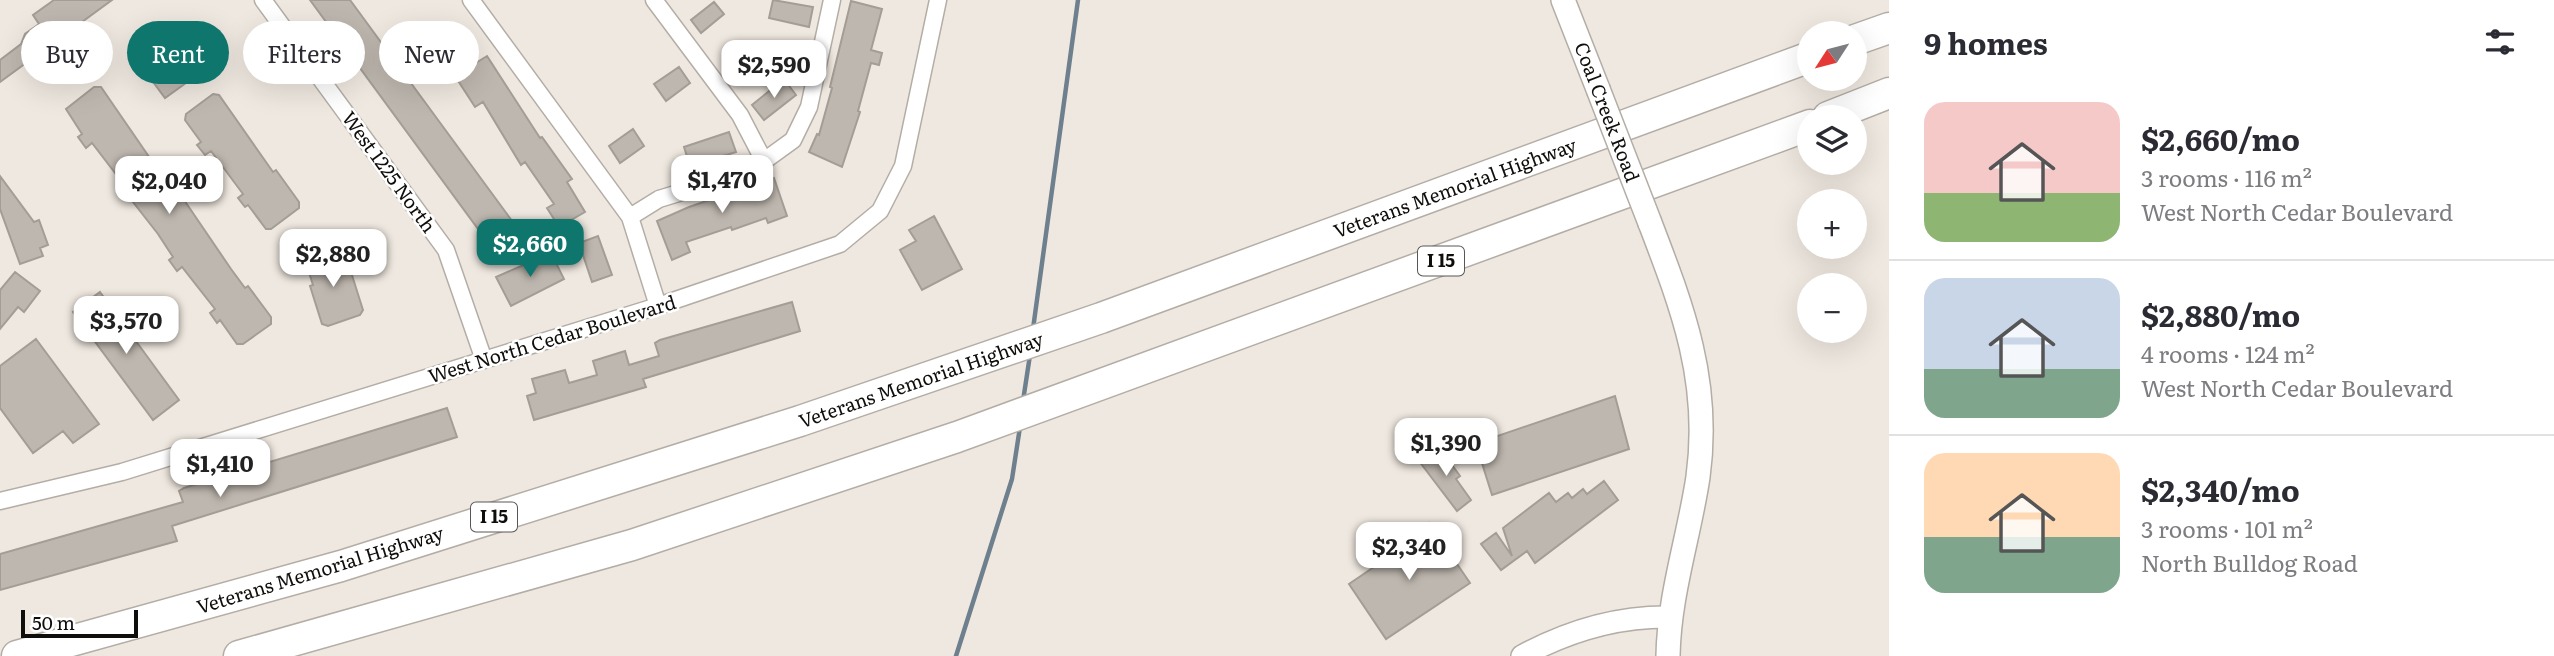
<!DOCTYPE html>
<html lang="en">
<head>
<meta charset="utf-8">
<style>
	body { margin:0; font-family:Literata,serif; background:#f2f2f3; color:#2b2b33; height:100vh; display:flex; flex-direction:column; font-size:26px; white-space:nowrap }
	* { box-sizing:border-box; margin:0 }
	p { font-size:23px; color:#7c7c81 }
	.icon { flex:none; width:38px; height:38px; fill:none; stroke:currentColor; stroke-width:2; stroke-linecap:round; stroke-linejoin:round }
	.map { position:relative; flex:1; overflow:hidden }
	.side { display:flex; flex-direction:column; background:#fff; width:665px }
	.side>* { flex:none }
	.guide { position:absolute; left:21px; top:21px; width:665px; height:63px; display:flex; gap:14px }
	.needle { width:46px; rotate:234deg }
	.controls { position:absolute; left:1797px; top:21px; display:grid; gap:14px }
	.controls a { display:grid; place-items:center; width:70px; height:70px; border-radius:50%; background:#fff; box-shadow:0 7px 28px #0002; font-size:35px }
	.scale { position:absolute; left:21px; bottom:18px; width:117px; box-sizing:border-box; padding-left:7px; border:4px solid #100e0b; border-top:0; font-size:19px; line-height:24px; white-space:nowrap; color:#100e0b; -webkit-text-stroke:5px #fff; paint-order:stroke }
	.price { position:absolute; translate:-50% -60px; padding:0 16px; border-radius:14px; background:#fff; color:#222; font-size:23px; line-height:46px; filter:drop-shadow(0 2px 4px #0008) }
	.price::after { content:''; position:absolute; left:50%; top:42px; width:21px; height:16px; margin-left:-10px; background:inherit; clip-path:polygon(0 0,100% 0,50% 100%) }
	.price.selected { background:#0f766e; color:#fff }
	ul { padding:0; list-style:none }
	li { display:flex; align-items:center; gap:21px; height:175px; padding:0 35px }
	li+li { border-top:2px solid #e1e1e2 }
	li span { display:grid; place-items:center; flex:none; width:196px; height:140px; border-radius:21px; color:#555 }
	li>.icon { margin-inline-start:auto }
	span .icon { width:84px; height:84px; fill:#fffc; stroke-width:1 }
	li b { font-size:30px }
	h2 { display:flex; justify-content:space-between; align-items:center; height:84px; padding:0 35px; font-size:30px }
	.chip { padding:0 24px; border-radius:32px; background:#fff; box-shadow:0 7px 28px #0002; font-size:24px; line-height:63px }
	.chip.selected { background:#0f766e; color:#fff }
	main { display:flex; flex:1; min-height:0 }
	.map>svg:first-child { display:block }
</style>
</head>
<body>
<main>
<div class="map">
<svg width="1889" height="656" viewBox="0 0 1889 656">
	<rect width="100%" height="100%" fill="#efe8e0"/>
	<g fill="none" stroke-linecap="round" stroke-linejoin="round">
		<path stroke="#6e808d" stroke-width="4.5" d="M1033,329L1078,0
			M1023,401L1030,355
			M956,656L1012,479L1020,427"/>
	</g>
	<path fill="#beb7af" stroke="#a49d95" stroke-width="2" d="M54,0H112L0,82V60L21,44L25,34L39,24L33,15Z
		M310,0H350L518,229L492,248Z
		M773,0L813,7L809,27L769,18Z
		M851,1L882,9L871,50L882,53L879,65L871,63L858,111L860,112L842,167L809,152L817,134L819,135L832,88L830,87Z
		M714,2L724,14L701,33L691,20Z
		M178,34L196,58L182,68L190,80L165,98L148,75L165,63L156,50Z
		M487,56L540,138L542,137L572,179L567,182L585,212L559,227L547,208L554,204L525,162L521,165L483,102L475,107L455,76Z
		M679,67L690,83L666,101L654,84Z
		M784,79L796,95L764,120L752,105Z
		M94,87H101L154,164L157,162L180,194L231,269L245,288L248,286L271,317V324L243,344H237L220,320L217,323L210,313L215,309L182,267L177,271L169,260L173,257L158,234L129,197L126,200L119,190L125,186L92,143L86,148L78,137L82,134L66,109Z
		M213,94L219,95L273,172L276,170L299,202V208L271,229H266L248,205L245,207L238,198L243,194L211,151L205,155L197,145L201,142L185,120L186,114Z
		M633,129L644,146L620,163L609,146Z
		M729,132L736,152L690,166L684,147Z
		M0,176L34,222L39,220L48,245L40,248L43,256L20,264L0,209Z
		M774,178L787,216L768,223L766,218L732,230L731,227L686,242L690,252L672,260L657,221L689,207Z
		M934,216L962,269L922,290L900,250L916,241L909,230Z
		M598,236L612,275L592,282L579,243Z
		M335,250L336,253L341,252L348,273L351,272L363,310L360,315L328,326L322,324L310,286L313,285L306,263L310,262L308,258Z
		M551,253L564,279L511,306L496,277Z
		M15,272L40,291L24,312L18,307L0,329V290Z
		M100,292L179,400L153,420L73,312Z
		M792,302L800,331L643,379L646,387L534,420L527,396L536,393L532,379L565,370L569,383L597,375L593,361L625,351L629,365L659,356L655,343L660,340Z
		M36,339L99,424L73,443L63,431L33,453L0,408V366Z
		M1615,396L1629,449L1492,495L1481,460L1477,462L1471,445Z
		M447,408L457,437L172,526L177,541L0,590V554L183,502L179,491L184,488Z
		M1439,447L1460,476L1456,479L1471,500L1457,511L1419,461Z
		M1604,481L1618,500L1535,563L1527,551L1501,570L1481,544L1496,533L1512,556L1503,528L1549,493L1556,502L1568,493L1572,498L1583,489L1587,494Z
		M1429,523L1470,583L1386,639L1349,584L1396,552L1393,547Z"/>
	<g fill="none" stroke-linecap="round" stroke-linejoin="round">
		<g stroke="#b4ada5" stroke-width="19">
			<path id="minor" d="M263,0L446,250L484,360
				M471,0L630,217L658,306
				M654,0L740,115L764,161
				M630,217L659,199L731,177L764,161L793,140L809,107L832,0
				M0,501L122,472L658,306L840,244L880,211L903,166L938,0"/>
		</g>
		<g stroke="#b4ada5" stroke-width="24">
			<path id="tertiary" d="M1522,656C1568,631 1618,616 1671,617"/>
		</g>
		<g stroke="#b4ada5" stroke-width="26">
			<path id="secondary" d="M1563,0L1598,89
				M1650,223C1683,309 1711,382 1698,477C1689,537 1669,595 1668,656"/>
		</g>
		<g stroke="#b4ada5" stroke-width="33">
			<path id="motorway" d="M1855,40L1889,28
				M1828,117L1889,93
				M17,656L341,566L800,421L1101,318L1810,57
				M239,656L632,545L957,437L1810,125"/>
		</g>
		<use href="#minor" stroke="#fff" stroke-width="16"/>
		<use href="#tertiary" stroke="#fff" stroke-width="21"/>
		<use href="#secondary" stroke="#fff" stroke-width="23"/>
		<use href="#motorway" stroke="#fff" stroke-width="30"/>
		<g stroke="#b4ada5" stroke-width="26" stroke-linecap="butt">
			<path id="secondary-bridge" d="M1598,89L1650,223"/>
		</g>
		<use href="#secondary-bridge" stroke="#fff" stroke-width="23"/>
	</g>
	<g text-anchor="middle" stroke-width="5" stroke-linejoin="round" paint-order="stroke">
		<g fill="#fff" stroke="#585654" stroke-width="2">
			<rect x="1418" y="246.5" width="46" height="29" rx="5"/>
			<rect x="471" y="502.5" width="46" height="29" rx="5"/>
		</g>
		<g font-size="18" font-weight="bold" fill="#100e0b">
			<text x="1441" y="267">I 15</text>
			<text x="494" y="523">I 15</text>
		</g>
		<g font-size="19" fill="#100e0b" stroke="#fff">
			<text transform="translate(1607 112) rotate(69)" y="7">Coal Creek Road</text>
			<text transform="translate(389 172) rotate(54)" y="7">West 1225 North</text>
			<text transform="translate(1455 188) rotate(-20)" y="7">Veterans Memorial Highway</text>
			<text transform="translate(552 339) rotate(-17)" y="7">West North Cedar Boulevard</text>
			<text transform="translate(921 380) rotate(-19)" y="7">Veterans Memorial Highway</text>
			<text transform="translate(320 570) rotate(-17)" y="7">Veterans Memorial Highway</text>
		</g>
	</g>
</svg>
<div class="controls">
<a><svg class="needle" viewBox="-14 -14 28 28"><path d="M0-13l5 13h-10z" fill="#e53935"/><path d="M0 13l5-13h-10z" fill="#7c7c81"/></svg></a>
<a><svg class="icon" aria-label="layers" viewBox="0 0 24 24"><path d="M12 4l9 5-9 5-9-5zM3 14l9 5 9-5"/></svg></a>
<a>+</a>
<a>−</a>
</div>
<div class="scale">50 m</div>
<b class="price" style="left:774px;top:100px">$2,590</b>
<b class="price" style="left:722px;top:215px">$1,470</b>
<b class="price" style="left:169px;top:216px">$2,040</b>
<b class="price selected" style="left:530px;top:279px">$2,660</b>
<b class="price" style="left:333px;top:289px">$2,880</b>
<b class="price" style="left:126px;top:356px">$3,570</b>
<b class="price" style="left:1446px;top:478px">$1,390</b>
<b class="price" style="left:220px;top:499px">$1,410</b>
<b class="price" style="left:1409px;top:582px">$2,340</b>
<div class="guide">
<a class="chip">Buy</a>
<a class="chip selected">Rent</a>
<a class="chip">Filters</a>
<a class="chip">New</a>
</div>
</div>
<section class="side">
<h2>9 homes<svg class="icon" aria-label="filters" viewBox="0 0 24 24"><path d="M4 7h16M4 17h16"/><circle cx="9" cy="7" r="2"/><circle cx="15" cy="17" r="2"/></svg></h2>
<ul>
<li><span style="background:linear-gradient(#f6c9c9 65%,#8fb573 0)"><svg class="icon" aria-label="home" viewBox="0 0 24 24"><path d="M3 11l9-7 9 7M6 9v11h12V9"/></svg></span><div><b>$2,660/mo</b><p>3 rooms · 116 m²</p><p>West North Cedar Boulevard</p></div></li>
<li><span style="background:linear-gradient(#c9d6e8 65%,#7fa58c 0)"><svg class="icon" aria-label="home" viewBox="0 0 24 24"><path d="M3 11l9-7 9 7M6 9v11h12V9"/></svg></span><div><b>$2,880/mo</b><p>4 rooms · 124 m²</p><p>West North Cedar Boulevard</p></div></li>
<li><span style="background:linear-gradient(#ffd9b3 60%,#7fa58c 0)"><svg class="icon" aria-label="home" viewBox="0 0 24 24"><path d="M3 11l9-7 9 7M6 9v11h12V9"/></svg></span><div><b>$2,340/mo</b><p>3 rooms · 101 m²</p><p>North Bulldog Road</p></div></li>
</ul>
</section>
</main>
</body>
</html>
